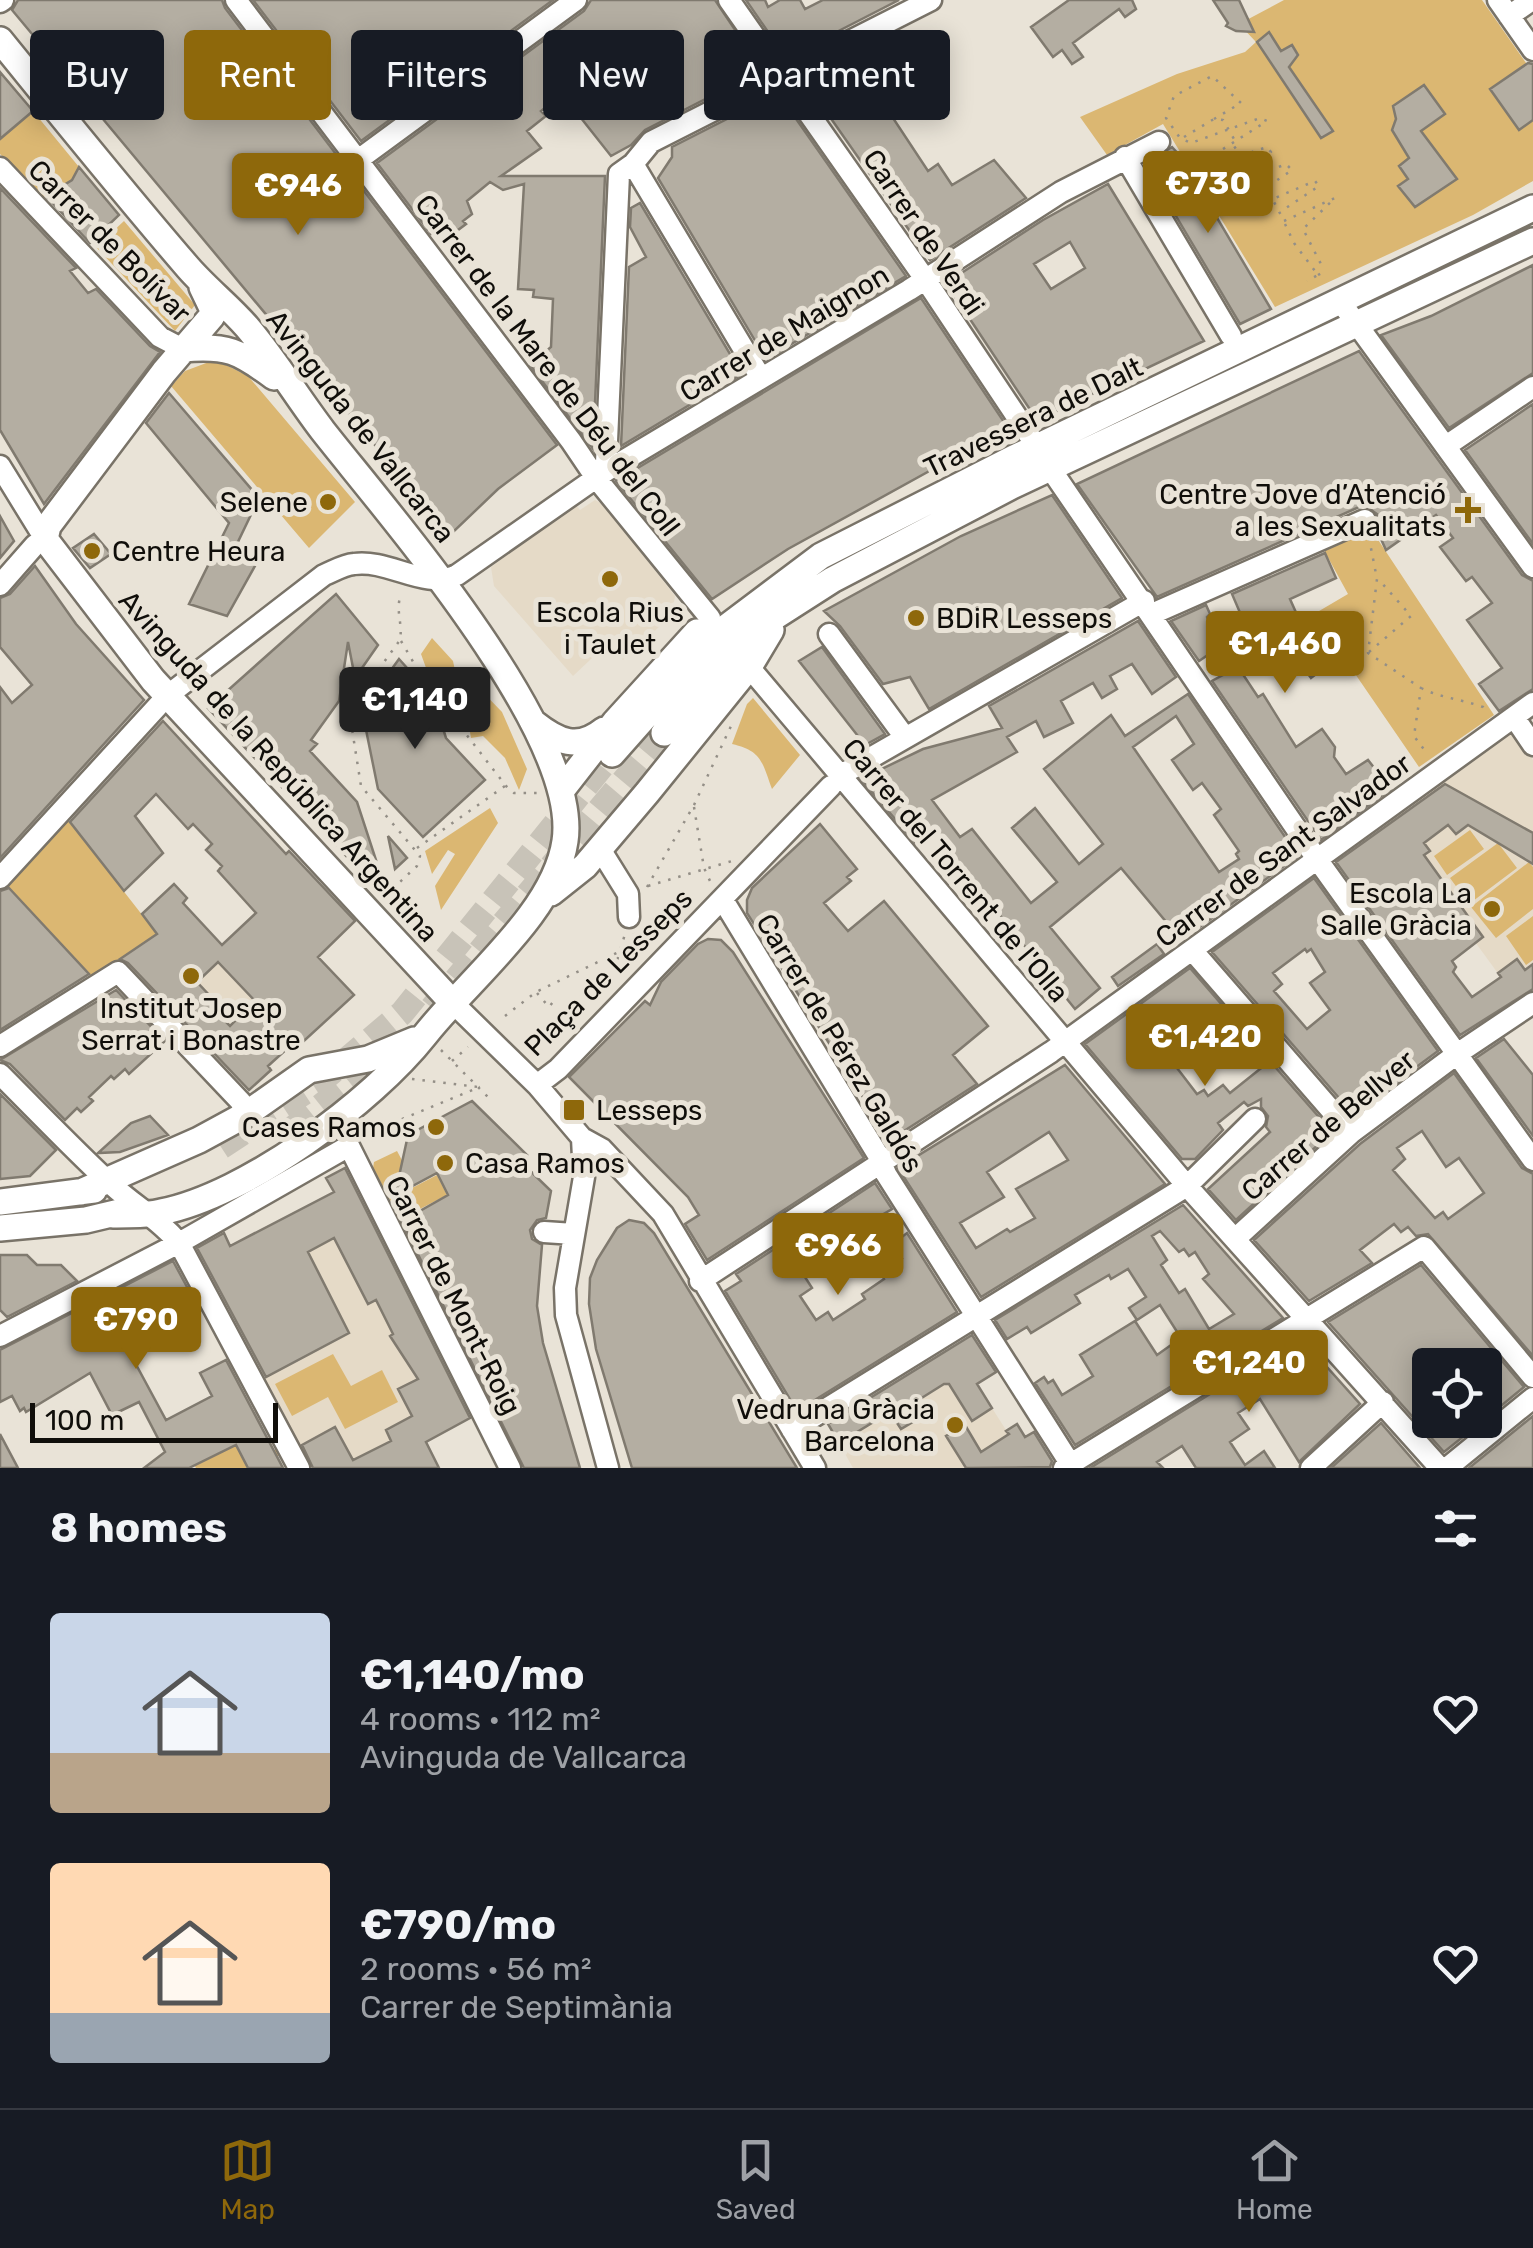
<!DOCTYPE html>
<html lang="en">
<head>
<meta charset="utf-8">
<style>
	body { margin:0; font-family:Rubik,sans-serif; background:#20242c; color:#f1f3f6; height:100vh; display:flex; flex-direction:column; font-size:38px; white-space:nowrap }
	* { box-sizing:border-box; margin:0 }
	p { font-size:32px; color:#9ea1a6 }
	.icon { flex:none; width:55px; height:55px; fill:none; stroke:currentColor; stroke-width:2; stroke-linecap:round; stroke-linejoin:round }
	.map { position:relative; height:1468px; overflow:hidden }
	.panel { display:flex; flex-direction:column; background:#171b24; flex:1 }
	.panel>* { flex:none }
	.guide { position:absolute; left:30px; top:30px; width:1000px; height:90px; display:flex; gap:20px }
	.fabs { position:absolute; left:1412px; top:1348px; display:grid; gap:20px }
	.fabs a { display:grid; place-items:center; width:90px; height:90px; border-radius:10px; background:#171b24; box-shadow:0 5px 25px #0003; font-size:50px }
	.scale { position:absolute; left:30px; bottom:25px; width:248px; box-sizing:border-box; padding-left:10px; border:5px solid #100e0a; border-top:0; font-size:28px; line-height:35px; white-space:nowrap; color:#100e0a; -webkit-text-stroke:8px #e9e3d7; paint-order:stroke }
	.price { position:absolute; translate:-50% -85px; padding:0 22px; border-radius:10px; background:#8e680b; color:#fff; font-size:32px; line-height:65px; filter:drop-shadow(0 2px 5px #0008) }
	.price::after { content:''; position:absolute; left:50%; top:60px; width:30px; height:22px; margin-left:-15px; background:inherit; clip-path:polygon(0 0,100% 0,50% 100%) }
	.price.selected { background:#222; color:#fff }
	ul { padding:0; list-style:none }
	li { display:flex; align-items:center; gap:30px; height:250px; padding:0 50px }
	li span { display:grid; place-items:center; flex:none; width:280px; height:200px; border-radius:10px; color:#555 }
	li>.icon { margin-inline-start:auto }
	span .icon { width:120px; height:120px; fill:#fffc; stroke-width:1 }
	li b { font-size:42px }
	h2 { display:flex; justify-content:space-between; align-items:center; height:120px; padding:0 50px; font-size:42px }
	.tag { padding:0 35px; border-radius:10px; background:#171b24; box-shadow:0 5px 25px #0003; font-size:35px; line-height:90px }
	.tag.selected { background:#8e680b; color:#fff }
	.dock { display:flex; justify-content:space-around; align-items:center; height:140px; border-top:2px solid #363941; background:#171b24; font-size:28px; color:#9ea1a6 }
	.dock a { display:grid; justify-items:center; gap:5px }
	.dock .selected { color:#8e680b }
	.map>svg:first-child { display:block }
</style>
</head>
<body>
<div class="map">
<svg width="1533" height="1468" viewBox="0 0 1533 1468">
	<rect width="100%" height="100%" fill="#e9e3d7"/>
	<path fill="#e5dac7" d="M595,500L604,505L675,596L672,615L623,660L607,644L573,676L494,586L491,567L575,504L580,510Z
		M1513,731L1533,760V996L1521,1005L1387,821Z
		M187,907L264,992L201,1050L117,961L157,934Z
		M289,1216L332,1235L368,1304L378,1299L393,1334L390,1337L418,1379L398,1390L439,1468H357L335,1427L297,1447L261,1380L291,1363Z
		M944,1384H949L972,1421L992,1408L1030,1468H853L839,1443L890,1411L901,1429L920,1417L912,1404Z"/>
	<path fill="#dbb772" d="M1284,0H1482L1533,73V181L1473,215L1275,307L1163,124L1107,155L1080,117L1177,74L1245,52L1256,42L1239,24Z
		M33,111L79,167L72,180L43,198L0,154V140Z
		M124,221L195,305L175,331L96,247Z
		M209,362L222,363L248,376L355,502L309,548L171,386L185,371Z
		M1365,520L1494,715L1419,767L1314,614L1348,594L1319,541Z
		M432,638L453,661L462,704L429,676L421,654Z
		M473,676L475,684L502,712L527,769L519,790L505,758L483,736L471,738L461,678Z
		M753,698L800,755L772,789C762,762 762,751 732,744L747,704Z
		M490,808L498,823L441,910L435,886L455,854L448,850L432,874L425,851Z
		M65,816L157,934L92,978L5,884Z
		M1470,830L1484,849L1447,875L1434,856Z
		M1498,843L1517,868L1469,904L1450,878Z
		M1529,862L1533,867V909L1496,938L1471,907Z
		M1533,916V960L1526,965L1506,936Z
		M397,1151L404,1164L398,1175L400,1180L414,1187L437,1175L447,1195L418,1210L415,1203L400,1211L394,1207L373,1168L374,1162Z
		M333,1354L351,1386L382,1370L398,1402L345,1429L328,1397L292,1416L275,1384Z
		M236,1445L246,1465L281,1447L284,1452L260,1468H196L194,1465Z"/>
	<path fill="#b4aea2" stroke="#807a6f" stroke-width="2.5" fill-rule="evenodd" d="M18,0H222L225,8L557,445L498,489L450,535L12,10Z
		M253,0H553L361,141Z
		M591,0H715L762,70L645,130L631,145L611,156L562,94L541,111L546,116L527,131L541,148L501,176H605L593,449L530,365L551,347L553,299L533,297L534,290L518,289L524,184L503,190L490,182L467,201L472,214L463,221L466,224L450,236L441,225L431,234L377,163L584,11Z
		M746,0H765L768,7L780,0H800L805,9L823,0H899L786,58Z
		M1069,0H1132L1136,9L1125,17L1119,9L1073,43L1083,57L1072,64L1062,50L1053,57L1031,27Z
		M1213,0H1239L1254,32L1236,31L1226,26L1228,23Z
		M1269,32L1281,51L1292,45L1298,55L1289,67L1333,131L1321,138L1257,42Z
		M893,35L904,41L908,62L926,93L889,112L928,171L938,164L952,185L994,160L1026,198L930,260L811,90L815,76L820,72Z
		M1528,63L1533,64V120L1519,130L1490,89Z
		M0,72L33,111L0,139Z
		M1424,85L1445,114L1421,131L1457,179L1415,207L1398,186L1408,179L1399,166L1409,158L1392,130L1396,119L1393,106Z
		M778,93L906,276L766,359L658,178L672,157V147Z
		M1172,147L1181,157L1271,309L1240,324L1145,164Z
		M79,167L119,215L90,243L46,196L72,180Z
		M1108,184L1204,341L1055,412L1053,409L1046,414H1033L946,283L1043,220ZM1070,242L1085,268L1051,289L1034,264Z
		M0,188L76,268L70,271L88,293L96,289L150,346L160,352L44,504L0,430Z
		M640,203L742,374L730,381L723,369L693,386L701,398L621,446L629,267L646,257L630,227L631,208Z
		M1533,265V373L1449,428L1381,335L1431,316Z
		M921,298L1008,428L1007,435L961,459L953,458L788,549L712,599L616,481Z
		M1359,351L1522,575L1533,581V689L1499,711L1479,684L1502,668L1467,620L1492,603L1472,577L1466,581L1440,547L1453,538L1436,515L1386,550L1376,528L1377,514L1367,507H1359L1157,597L1077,484Z
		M169,393L259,498L236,546L260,557L227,616L189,604L229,523L146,423Z
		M1533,404V544L1465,450Z
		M1052,495L1122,598L929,709L910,677L883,684L840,626L824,611L961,536Z
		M0,516L14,541L0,558Z
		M94,534L111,554L90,568L73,548Z
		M1325,553L1336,578L1290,599L1302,626L1329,664L1311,678L1285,642L1238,667L1258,697L1263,694L1296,747L1322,729L1335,747L1334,757L1346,774L1368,760L1391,789L1321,840L1212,681L1232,670L1218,648L1199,661L1171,621L1206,605L1210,614L1207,617L1216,640L1244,622L1232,594Z
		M35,566L76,624L144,700L0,858V687L12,703L32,685L0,647V598L10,594Z
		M336,594L378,645L355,678L348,642L339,701L311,740L317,744L310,751L357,802L390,903L208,708Z
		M1138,621L1176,677L1152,694L1132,664L1110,676L1117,689L1102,698L1093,683L1061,701L1073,723L1044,737L1036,721L1007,737L1017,752L932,800L960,837L972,829L1031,903L1057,882L1012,828L1035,808L1079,864L1103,844L1044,769L1111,715L1125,736L1188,694L1298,856L1197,929L1189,918L1173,930L1121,868L1050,927L1100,988L1075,1009L934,833L918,846L861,779L923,749L1002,728L989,706ZM1176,716L1194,744L1172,760L1193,790L1202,783L1221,809L1214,815L1239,851L1236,854L1239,859L1219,872L1133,747Z
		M822,647L885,734L865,745L799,661Z
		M399,659L433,697L446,738L485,780L423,837L378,789L362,710Z
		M163,721L286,854L289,851L355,921L318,957L354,995L294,1050L290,1046L268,1066L271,1070L249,1090L128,963L120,959L157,934L142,914L174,884L187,898L183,903L222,945L256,913L218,871L222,866L206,850L212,844L193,824L188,829L156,794L135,816L163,853L124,891L70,822ZM218,962L255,1001L230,1026L213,1009L212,998L197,982Z
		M1445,784L1533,833V864L1468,825L1456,834L1448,825L1424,843L1430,851L1424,855L1483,937L1452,961L1456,967L1453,972L1472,997L1501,977L1498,973L1517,959L1525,970L1533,964V989L1460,1035L1336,862Z
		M820,824L857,869L847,877L851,881L824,903L848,931L884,901L988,1026L953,1055L977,1084L890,1140L747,913V900L752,888Z
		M388,836L407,858L395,869Z
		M1314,878L1438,1051L1353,1114L1212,952ZM1305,949L1307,952L1311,949L1325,972L1310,983L1330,1010L1307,1029L1274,991L1282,984L1273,973Z
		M9,888L89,974L0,1030V891Z
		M708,939L721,940L733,952L864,1158L707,1260L685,1224L699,1215L688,1197L569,1077L645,1001L650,1005L661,982L698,944Z
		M1157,944L1164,954L1118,986L1112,977Z
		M1190,968L1236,1021L1177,1068L1197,1094L1204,1090L1208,1096L1223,1085L1230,1093L1270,1061L1332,1132L1236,1220L1208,1189L1270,1132L1266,1127L1268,1116L1261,1107V1099L1248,1106L1244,1102L1218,1123L1223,1130L1195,1159H1182L1085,1044Z
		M116,990L165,1041L129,1074L125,1069L114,1079L111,1076L89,1097L93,1101L81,1112L77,1108L65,1120L10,1064L0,1060Z
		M1504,1039L1533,1075V1136L1476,1058Z
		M1065,1065L1165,1184L981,1297L898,1168ZM1049,1132L1068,1160L1016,1189L1035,1218L1010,1232L1007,1229L976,1248L960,1223L1004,1197L987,1172Z
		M1454,1073L1522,1168L1533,1174V1356L1428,1234L1416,1236L1408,1227L1401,1232L1394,1224L1360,1250L1372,1263L1309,1301L1254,1240L1360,1144ZM1422,1131L1446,1167L1459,1158L1484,1193L1448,1219L1443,1212L1435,1218L1393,1170L1405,1159L1397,1148Z
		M0,1094L56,1150L30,1176L0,1179Z
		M472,1101L527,1155L519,1160L551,1191L546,1218L537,1220L530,1230L532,1239L542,1245L537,1306L543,1343L580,1468H524L393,1204L408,1135ZM437,1173L448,1195L418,1212L407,1189Z
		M150,1116L168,1135L120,1152L98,1153L131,1123Z
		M345,1168L470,1418L426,1442L439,1468H313L302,1445L335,1427L353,1460L391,1441L386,1430L412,1416L398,1389L418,1379L390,1336L393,1334L376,1300L368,1304L334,1238L308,1252L349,1333L266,1377L197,1248L224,1233L230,1246L334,1192L326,1178Z
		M875,1183L892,1209L882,1215L898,1240L907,1233L957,1312L797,1411L725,1291L741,1281L736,1274ZM860,1242L864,1248L901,1259L880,1272L884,1279L862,1294L865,1299L833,1320L828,1312L816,1320L800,1296L812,1288L803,1274Z
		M1183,1205L1283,1318L1075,1445L1035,1383L1044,1377L1048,1383L1053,1380L1062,1395L1093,1376L1080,1355L1135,1321L1157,1355L1181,1338L1160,1305L1137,1320L1129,1308L1146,1297L1128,1269L1111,1279L1109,1275L1075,1295L1080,1303L1031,1333L1027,1327L1007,1339L995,1320ZM1160,1231L1179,1252L1184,1249L1189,1256L1195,1252L1209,1274L1203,1279L1234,1314L1209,1329L1185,1289L1179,1293L1161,1265L1167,1260L1152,1236Z
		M629,1220L644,1223L654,1233L797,1468H632L596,1349L589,1304L590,1278L597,1260L617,1228Z
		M0,1255H27L37,1265H61L77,1281L7,1317L0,1310Z
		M173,1261L200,1311L145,1340L149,1348L132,1357L166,1420L212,1396L200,1373L226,1360L283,1468H248L236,1445L189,1468H144L165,1452L139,1402L112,1415L90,1373L26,1412L24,1408L20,1411L12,1396L0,1402V1350Z
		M1421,1265L1524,1387L1485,1419V1365H1430V1420H1484L1444,1452L1328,1322Z
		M972,1335L996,1372L977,1384L992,1408L972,1421L949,1384H944L912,1404L921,1417L901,1429L890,1412L839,1443L828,1424Z
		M1301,1338L1360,1404L1299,1462L1260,1399L1238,1413L1249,1429L1230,1442L1245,1465L1264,1451L1275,1468H1196L1182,1446L1157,1462L1163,1468H1090Z
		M1533,1416V1468H1469Z
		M1381,1423L1420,1468H1331Z
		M1017,1424L1025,1437L1034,1432L1052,1461L1050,1467L966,1468L946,1436L965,1425L981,1452L1009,1434L1006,1431Z
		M0,1434L18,1468H0Z"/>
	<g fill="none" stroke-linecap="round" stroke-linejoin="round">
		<path stroke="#c8c3b8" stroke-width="25" stroke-dasharray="25 12" stroke-linecap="butt" d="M432,1008L664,733
			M292,1129L386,1054
			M221,1147L319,1083L402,1013L612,754"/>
		<g stroke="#797368" stroke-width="25">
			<path id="minor" d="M236,0L571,441L596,478L710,618
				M729,0L925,279L1037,447
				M1498,0L1533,50
				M0,2L3,0
				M1509,16L1532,0
				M1125,157L1231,336
				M358,160L576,0
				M633,164L761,378
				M0,168L160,337L183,349
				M1340,301L1533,567
				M1446,446L1533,387
				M606,463L619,174L633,164L651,142L931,0
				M0,466L45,539L35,545L0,585
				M1050,468L1317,859L1533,1160
				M1152,614L1365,520
				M829,634L904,736
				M749,667L1187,1186L1440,1468
				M1514,717L1533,745
				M839,776L1144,601
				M605,857L628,894L629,917
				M0,878L167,696L324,575C334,571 343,565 354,564C389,559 424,590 457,575L606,471L909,290L1061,192L1159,142
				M723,900L878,1155L886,1174L1073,1468
				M1192,950L1351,1133
				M452,1002L537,1085L582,1138L602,1149L663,1214L815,1468
				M0,1046L118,972L241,1102L245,1115
				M0,1074C38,1112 74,1150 113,1186C135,1206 160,1220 179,1243L299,1468
				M537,1085L558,1069L831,786
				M582,1138L584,1177L565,1288L566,1315L608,1468
				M544,1232L574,1234
				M1235,1239L1351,1133L1457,1054L1533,1003
				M700,1281L1051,1052L1533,703
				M0,1336L179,1243L349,1146L510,1468
				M792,1430L1187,1186L1255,1119
				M1064,1468L1424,1247L1533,1377
				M1311,1468L1383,1402
				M1447,1468L1533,1398"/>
		</g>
		<g stroke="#797368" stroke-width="30">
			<path id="major" d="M0,40C61,115 122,191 185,264C204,287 228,305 247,327C275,360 297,397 323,431C389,515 581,734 565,841C555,912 469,979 425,1035C372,1102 247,1195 161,1212C146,1216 129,1214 113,1215
				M202,287L213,310L212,316L164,372L48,526L45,539L153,680L452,1002
				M183,349C227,345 239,351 274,377
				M534,723C558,742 578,751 604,730
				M664,733L735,650L768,621L832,580L1012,486L1533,241
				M612,754L720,632L821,556L1014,458L1533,208
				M561,791L615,722L697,632
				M551,893L585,866L647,793L749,667L771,630
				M81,1192L199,1140L245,1115L309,1070L368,1059L414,1040
				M0,1202L94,1190
				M0,1228L86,1220L128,1210"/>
		</g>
		<path stroke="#948f87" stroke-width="2.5" stroke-dasharray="2.5 8" stroke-linecap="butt" d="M1214,119L1241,103L1212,76L1174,96L1166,118L1180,138L1191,143L1260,118L1267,121L1201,163L1204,168L1267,147L1271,152L1223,183L1224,190L1286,164L1292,170L1235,209V215L1315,181L1319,186L1280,212
			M1184,137L1214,119L1223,120L1234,139V146L1252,172L1251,181L1265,200L1274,202L1284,221L1335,198L1303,229L1323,268
			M1285,224L1294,243L1318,275L1307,281
			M1369,538L1377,579L1368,653L1421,688L1414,736L1428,755
			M401,641L422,677L506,786L514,793H538
			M1369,652L1411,616L1380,581
			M1421,688C1441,698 1461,699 1483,707L1485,712
			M694,807L704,868L710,881
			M417,848L505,786
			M648,886L732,861
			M647,887L694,805L731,726
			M385,896L417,866L420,856L361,786L349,710L400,640C403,623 395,611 401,594
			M634,933L640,954
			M537,993L549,1007L553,1002
			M576,1005L614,968
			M578,1007L614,971L625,934
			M505,1016L536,992L666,929
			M441,1050L489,1098
			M452,1061L468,1047
			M412,1079L478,1087
			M363,1135L480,1087"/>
		<use href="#minor" stroke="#fff" stroke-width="20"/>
		<use href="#major" stroke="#fff" stroke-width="25"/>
		<path stroke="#948f87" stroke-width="2.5" stroke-dasharray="2.5 8" stroke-linecap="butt" d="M1318,275L1327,270"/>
	</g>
	<g fill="#8e680b" stroke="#e9e3d7" stroke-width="4">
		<circle cx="328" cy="502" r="10"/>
		<path d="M1463 495h10v10h10v10h-10v10h-10v-10h-10v-10h10z"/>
		<circle cx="92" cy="551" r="10"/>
		<circle cx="610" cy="579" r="10"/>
		<circle cx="916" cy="618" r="10"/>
		<circle cx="1492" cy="909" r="10"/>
		<circle cx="191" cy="976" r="10"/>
		<rect x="562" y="1098" width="24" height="24" rx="5"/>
		<circle cx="436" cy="1127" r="10"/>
		<circle cx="445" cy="1163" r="10"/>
		<circle cx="955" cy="1425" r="10"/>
	</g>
	<g text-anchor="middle" stroke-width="10" stroke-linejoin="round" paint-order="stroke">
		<g font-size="28" fill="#100e0a" stroke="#e9e3d7">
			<text transform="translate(924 232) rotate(56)" y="10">Carrer de Verdi</text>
			<text transform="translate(110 241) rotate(45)" y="10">Carrer de Bolívar</text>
			<text transform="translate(784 333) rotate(-31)" y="10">Carrer de Maignon</text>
			<text transform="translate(548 365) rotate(53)" y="10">Carrer de la Mare de Déu del Coll</text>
			<text transform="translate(1033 417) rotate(-26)" y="10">Travessera de Dalt</text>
			<text transform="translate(361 426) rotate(52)" y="10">Avinguda de Vallcarca</text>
			<text transform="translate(279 766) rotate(48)" y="10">Avinguda de la República Argentina</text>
			<text transform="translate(1283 850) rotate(-36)" y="10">Carrer de Sant Salvador</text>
			<text transform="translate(956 870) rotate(50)" y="10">Carrer del Torrent de l'Olla</text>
			<text transform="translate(608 972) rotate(-45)" y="10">Plaça de Lesseps</text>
			<text transform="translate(840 1043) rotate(59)" y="10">Carrer de Pérez Galdós</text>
			<text transform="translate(1328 1125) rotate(-40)" y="10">Carrer de Bellver</text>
			<text transform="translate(454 1295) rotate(63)" y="10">Carrer de Mont-Roig</text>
		</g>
		<g font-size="28" fill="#100e0a" stroke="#e9e3d7" text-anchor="end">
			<text x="1446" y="504">Centre Jove d’Atenció<tspan x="1446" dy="32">a les Sexualitats</tspan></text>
			<text x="308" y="512">Selene</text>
			<text x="112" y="561" text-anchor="start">Centre Heura</text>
			<text x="610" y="622" text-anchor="middle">Escola Rius<tspan x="610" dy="32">i Taulet</tspan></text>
			<text x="936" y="628" text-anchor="start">BDiR Lesseps</text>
			<text x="1472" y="903">Escola La<tspan x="1472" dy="32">Salle Gràcia</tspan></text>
			<text x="191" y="1018" text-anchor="middle">Institut Josep<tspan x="191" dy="32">Serrat i Bonastre</tspan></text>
			<text x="596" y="1120" text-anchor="start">Lesseps</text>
			<text x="416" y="1137">Cases Ramos</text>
			<text x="465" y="1173" text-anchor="start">Casa Ramos</text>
			<text x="935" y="1419">Vedruna Gràcia<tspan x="935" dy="32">Barcelona</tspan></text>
		</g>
	</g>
</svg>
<div class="fabs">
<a><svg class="icon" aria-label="locate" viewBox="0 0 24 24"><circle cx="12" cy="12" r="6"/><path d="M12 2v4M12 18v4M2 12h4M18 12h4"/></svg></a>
</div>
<div class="scale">100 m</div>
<b class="price" style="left:1208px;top:236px">€730</b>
<b class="price" style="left:298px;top:238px">€946</b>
<b class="price" style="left:1285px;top:696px">€1,460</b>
<b class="price selected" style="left:415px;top:752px">€1,140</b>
<b class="price" style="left:1205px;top:1089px">€1,420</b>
<b class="price" style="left:838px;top:1298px">€966</b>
<b class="price" style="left:136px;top:1372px">€790</b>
<b class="price" style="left:1249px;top:1415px">€1,240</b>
<div class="guide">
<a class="tag">Buy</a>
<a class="tag selected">Rent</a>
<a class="tag">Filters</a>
<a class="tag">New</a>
<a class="tag">Apartment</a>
</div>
</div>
<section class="panel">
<h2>8 homes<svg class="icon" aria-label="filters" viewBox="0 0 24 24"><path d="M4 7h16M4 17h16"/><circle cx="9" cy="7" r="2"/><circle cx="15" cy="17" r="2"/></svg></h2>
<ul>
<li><span style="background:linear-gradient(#c9d6e8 70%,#b9a48a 0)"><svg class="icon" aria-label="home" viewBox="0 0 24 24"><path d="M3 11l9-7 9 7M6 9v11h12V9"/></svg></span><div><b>€1,140/mo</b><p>4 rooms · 112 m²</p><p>Avinguda de Vallcarca</p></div><svg class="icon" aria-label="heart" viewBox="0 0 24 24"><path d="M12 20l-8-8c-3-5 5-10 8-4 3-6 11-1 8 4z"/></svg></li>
<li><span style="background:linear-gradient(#ffd9b3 75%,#9aa5b1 0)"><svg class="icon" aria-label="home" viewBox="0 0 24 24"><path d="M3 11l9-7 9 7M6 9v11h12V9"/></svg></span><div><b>€790/mo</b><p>2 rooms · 56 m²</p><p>Carrer de Septimània</p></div><svg class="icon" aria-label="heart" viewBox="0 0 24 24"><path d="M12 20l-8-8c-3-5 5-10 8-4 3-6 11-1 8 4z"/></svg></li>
</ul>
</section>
<nav class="dock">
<a class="selected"><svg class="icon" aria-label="map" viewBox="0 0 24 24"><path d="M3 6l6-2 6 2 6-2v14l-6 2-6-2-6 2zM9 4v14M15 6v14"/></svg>Map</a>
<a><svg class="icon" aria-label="saved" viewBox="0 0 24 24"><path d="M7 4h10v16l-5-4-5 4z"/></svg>Saved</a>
<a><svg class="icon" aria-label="home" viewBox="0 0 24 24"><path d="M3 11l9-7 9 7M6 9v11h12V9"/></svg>Home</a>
</nav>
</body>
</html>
